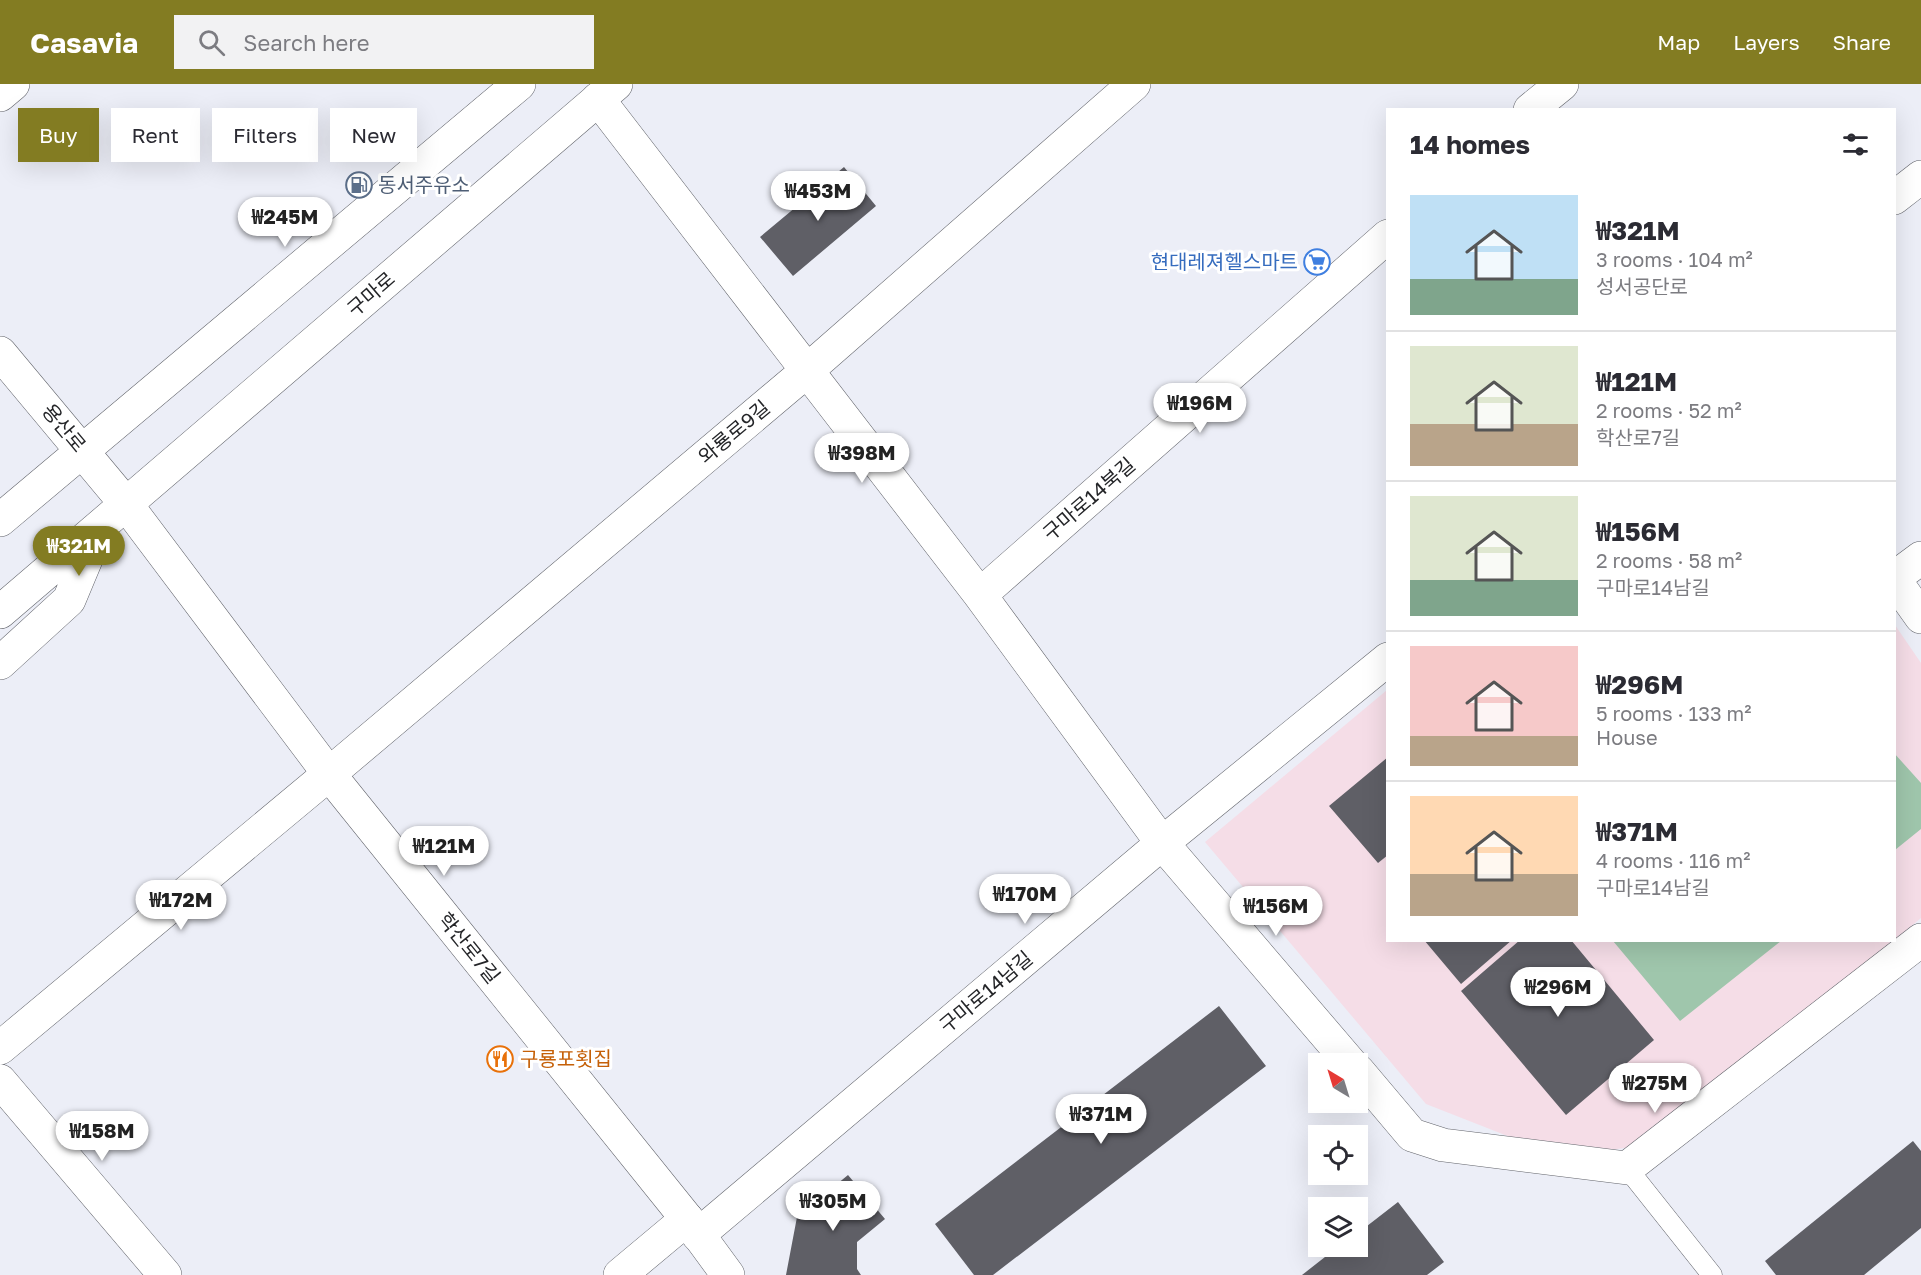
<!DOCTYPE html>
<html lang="en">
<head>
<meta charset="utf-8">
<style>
	body { margin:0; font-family:"Golos Text","Noto Sans KR",sans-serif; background:#f2f2f3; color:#2b2b33; height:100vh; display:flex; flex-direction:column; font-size:22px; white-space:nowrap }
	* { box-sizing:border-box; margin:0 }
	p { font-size:20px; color:#7c7c81 }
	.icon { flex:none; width:33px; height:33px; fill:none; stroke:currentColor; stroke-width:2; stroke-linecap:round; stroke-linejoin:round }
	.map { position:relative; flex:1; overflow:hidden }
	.side { position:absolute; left:1386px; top:24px; width:510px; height:834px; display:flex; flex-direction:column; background:#fff; border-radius:0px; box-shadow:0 6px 24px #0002 }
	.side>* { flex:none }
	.banner { position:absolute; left:18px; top:24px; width:570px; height:54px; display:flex; gap:12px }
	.needle { width:39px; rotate:322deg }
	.tools { position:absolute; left:1308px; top:969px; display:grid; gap:12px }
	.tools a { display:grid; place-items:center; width:60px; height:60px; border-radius:0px; background:#fff; box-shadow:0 6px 24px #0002; font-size:30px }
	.price { position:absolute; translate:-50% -51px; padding:0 14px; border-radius:21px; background:#fff; color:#222; font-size:20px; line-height:39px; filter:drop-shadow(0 2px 3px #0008) }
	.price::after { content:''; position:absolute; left:50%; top:36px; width:18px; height:14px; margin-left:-9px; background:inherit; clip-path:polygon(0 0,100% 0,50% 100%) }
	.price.active { background:#837c22; color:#fff }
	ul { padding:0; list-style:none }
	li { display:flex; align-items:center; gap:18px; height:150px; padding:0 24px }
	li+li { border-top:2px solid #e1e1e2 }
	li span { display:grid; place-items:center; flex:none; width:168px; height:120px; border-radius:0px; color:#555 }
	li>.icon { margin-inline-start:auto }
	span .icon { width:72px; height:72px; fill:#fffc; stroke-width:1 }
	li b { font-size:26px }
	h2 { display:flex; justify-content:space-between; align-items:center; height:72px; padding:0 24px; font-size:26px }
	.tag { padding:0 21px; border-radius:0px; background:#fff; box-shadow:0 6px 24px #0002; font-size:21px; line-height:54px }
	.tag.active { background:#837c22; color:#fff }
	header { display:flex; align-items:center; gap:36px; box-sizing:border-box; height:84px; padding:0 30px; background:#837c22; color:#fff }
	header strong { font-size:28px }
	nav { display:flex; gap:33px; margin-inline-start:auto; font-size:21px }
	.search { width:420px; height:54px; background:#f2f2f3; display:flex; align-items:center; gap:15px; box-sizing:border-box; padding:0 21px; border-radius:0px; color:#7c7c81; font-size:22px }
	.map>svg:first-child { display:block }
</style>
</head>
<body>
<header>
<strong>Casavia</strong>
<div class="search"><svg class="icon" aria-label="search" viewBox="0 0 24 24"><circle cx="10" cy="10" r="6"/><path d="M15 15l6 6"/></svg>Search here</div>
<nav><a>Map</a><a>Layers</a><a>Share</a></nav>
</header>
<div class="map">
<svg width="1921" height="1191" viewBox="0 0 1921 1191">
	<rect width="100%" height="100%" fill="#eceef7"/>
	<path fill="#f5dde7" d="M1895,541L1921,579V834L1895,856Z
		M1387,606L1388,856H1894L1647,1061L1587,1069L1528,1060L1426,1020L1205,758Z"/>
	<path fill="#9fc6ac" d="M1894,669L1921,699V745L1895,766Z
		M1613,857H1781L1680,937Z"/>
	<path fill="#5f5f66" d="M844,83L876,122L793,192L760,153Z
		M1388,673V771L1378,779L1329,722Z
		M1424,856H1512L1461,900Z
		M1520,856H1571L1654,956L1566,1031L1461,907Z
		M1219,922L1266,982L993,1191H974L935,1140Z
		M1913,1057L1921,1067V1144L1864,1191H1776L1765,1177Z
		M848,1091L885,1135L857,1158V1185L861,1191H786L797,1133Z
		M1398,1118L1444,1178L1427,1191H1302L1339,1162H1358V1149Z"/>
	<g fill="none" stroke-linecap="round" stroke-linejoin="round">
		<g stroke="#62646b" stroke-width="21">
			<path id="service" d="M1627,1084L1712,1191"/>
		</g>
		<g stroke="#62646b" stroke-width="34">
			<path id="minor" d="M0,11L13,0
				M598,15L980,511L1162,759L1351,980
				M1530,26L1562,0
				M1894,114L1921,93
				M1894,494L1921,474
				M1894,495L1921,533
				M980,511L1388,152
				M0,964L329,690L802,291L1134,0
				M1358,987L1412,1051L1443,1061L1627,1084L1921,856
				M0,997L165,1191
				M698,1151L1172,751L1388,575
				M620,1191L687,1135"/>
		</g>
		<g stroke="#62646b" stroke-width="34">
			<path id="tertiary" d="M126,420L329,690L687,1135L728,1191"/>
		</g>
		<g stroke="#62646b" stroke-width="34">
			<path id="secondary" d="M0,269L126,420
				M0,436L519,0
				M0,528L616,0
				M0,579L69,516L97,449"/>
		</g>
		<use href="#service" stroke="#fff" stroke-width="20"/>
		<use href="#minor" stroke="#fff" stroke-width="33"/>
		<use href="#tertiary" stroke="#fff" stroke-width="33"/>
		<use href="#secondary" stroke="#fff" stroke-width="33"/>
	</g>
	<defs>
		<g id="fuel-ring" transform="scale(1.35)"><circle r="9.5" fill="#fff" stroke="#5c6f8a" stroke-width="1.5"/><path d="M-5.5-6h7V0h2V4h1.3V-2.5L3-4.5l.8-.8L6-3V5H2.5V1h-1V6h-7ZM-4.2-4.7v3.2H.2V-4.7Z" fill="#5c6f8a"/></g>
		<g id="supermarket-ring" transform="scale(1.35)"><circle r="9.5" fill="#fff" stroke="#3f7fe0" stroke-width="1.5"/><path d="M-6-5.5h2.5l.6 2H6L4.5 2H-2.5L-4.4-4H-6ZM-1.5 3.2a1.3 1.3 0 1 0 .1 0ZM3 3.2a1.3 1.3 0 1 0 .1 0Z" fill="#3f7fe0"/></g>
		<g id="restaurant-ring" transform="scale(1.35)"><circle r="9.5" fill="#fff" stroke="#e8710a" stroke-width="1.5"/><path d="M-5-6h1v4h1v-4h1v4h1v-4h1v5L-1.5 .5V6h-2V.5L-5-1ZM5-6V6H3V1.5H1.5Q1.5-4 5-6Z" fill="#e8710a"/></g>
	</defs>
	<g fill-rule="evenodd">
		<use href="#fuel-ring" x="359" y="101"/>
		<use href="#supermarket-ring" x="1317" y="178"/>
		<use href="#restaurant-ring" x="500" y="975"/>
	</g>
	<g text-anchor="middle" stroke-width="6" stroke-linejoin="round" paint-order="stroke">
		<g font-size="20" fill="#4e5e75" stroke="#fff" text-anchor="start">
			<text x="378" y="108">동서주유소</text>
		</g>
		<g font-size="20" fill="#366cbe" stroke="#fff" text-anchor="end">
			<text x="1298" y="185">현대레져헬스마트</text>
		</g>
		<g font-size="20" fill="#242528" stroke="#fff">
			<text transform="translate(371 210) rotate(-41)" y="7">구마로</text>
			<text transform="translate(64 344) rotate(50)" y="7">용산로</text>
			<text transform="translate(734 348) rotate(-40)" y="7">와룡로9길</text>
			<text transform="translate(1089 415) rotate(-41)" y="7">구마로14북길</text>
			<text transform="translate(469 864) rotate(51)" y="7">학산로7길</text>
			<text transform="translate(986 908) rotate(-40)" y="7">구마로14남길</text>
		</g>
		<g font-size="20" fill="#c56008" stroke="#fff" text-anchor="start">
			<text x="520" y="982">구룡포횟집</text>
		</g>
	</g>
</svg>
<div class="tools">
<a><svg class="needle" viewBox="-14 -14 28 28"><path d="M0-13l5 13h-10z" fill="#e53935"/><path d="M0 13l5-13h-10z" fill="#7c7c81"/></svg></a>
<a><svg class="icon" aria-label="locate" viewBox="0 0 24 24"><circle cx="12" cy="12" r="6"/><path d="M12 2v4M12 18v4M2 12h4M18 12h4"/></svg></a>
<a><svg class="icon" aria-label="layers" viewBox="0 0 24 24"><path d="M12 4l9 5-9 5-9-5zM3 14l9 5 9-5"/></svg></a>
</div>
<b class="price" style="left:818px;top:138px">₩453M</b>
<b class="price" style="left:285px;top:164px">₩245M</b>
<b class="price" style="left:1200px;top:350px">₩196M</b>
<b class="price" style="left:862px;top:400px">₩398M</b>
<b class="price active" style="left:79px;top:493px">₩321M</b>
<b class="price" style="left:444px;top:793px">₩121M</b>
<b class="price" style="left:1025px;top:841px">₩170M</b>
<b class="price" style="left:181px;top:847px">₩172M</b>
<b class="price" style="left:1276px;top:853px">₩156M</b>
<b class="price" style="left:1558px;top:934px">₩296M</b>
<b class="price" style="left:1655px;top:1030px">₩275M</b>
<b class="price" style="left:1101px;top:1061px">₩371M</b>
<b class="price" style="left:102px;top:1078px">₩158M</b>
<b class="price" style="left:833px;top:1148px">₩305M</b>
<div class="banner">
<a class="tag active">Buy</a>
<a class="tag">Rent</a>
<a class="tag">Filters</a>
<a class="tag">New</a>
</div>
<section class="side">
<h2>14 homes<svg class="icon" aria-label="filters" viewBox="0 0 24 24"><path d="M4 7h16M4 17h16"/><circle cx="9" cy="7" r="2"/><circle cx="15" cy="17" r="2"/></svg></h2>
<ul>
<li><span style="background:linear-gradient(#bfe0f5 70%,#7fa58c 0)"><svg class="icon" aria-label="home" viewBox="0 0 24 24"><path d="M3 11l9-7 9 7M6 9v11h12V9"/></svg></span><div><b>₩321M</b><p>3 rooms · 104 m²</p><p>성서공단로</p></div></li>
<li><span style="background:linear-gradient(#dfe7d0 65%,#b9a48a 0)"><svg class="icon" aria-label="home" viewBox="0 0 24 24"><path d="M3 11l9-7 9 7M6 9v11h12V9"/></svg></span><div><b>₩121M</b><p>2 rooms · 52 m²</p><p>학산로7길</p></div></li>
<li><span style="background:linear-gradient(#dfe7d0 70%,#7fa58c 0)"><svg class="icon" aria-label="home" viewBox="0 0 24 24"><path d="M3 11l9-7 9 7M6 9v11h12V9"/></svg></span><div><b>₩156M</b><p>2 rooms · 58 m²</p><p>구마로14남길</p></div></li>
<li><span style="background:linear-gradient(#f6c9c9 75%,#b9a48a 0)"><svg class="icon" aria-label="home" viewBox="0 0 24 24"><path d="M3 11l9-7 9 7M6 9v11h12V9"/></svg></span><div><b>₩296M</b><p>5 rooms · 133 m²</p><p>House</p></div></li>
<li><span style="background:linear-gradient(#ffd9b3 65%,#b9a48a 0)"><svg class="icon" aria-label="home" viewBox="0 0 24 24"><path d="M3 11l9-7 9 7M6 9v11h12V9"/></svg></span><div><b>₩371M</b><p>4 rooms · 116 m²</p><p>구마로14남길</p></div></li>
</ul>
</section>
</div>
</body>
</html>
